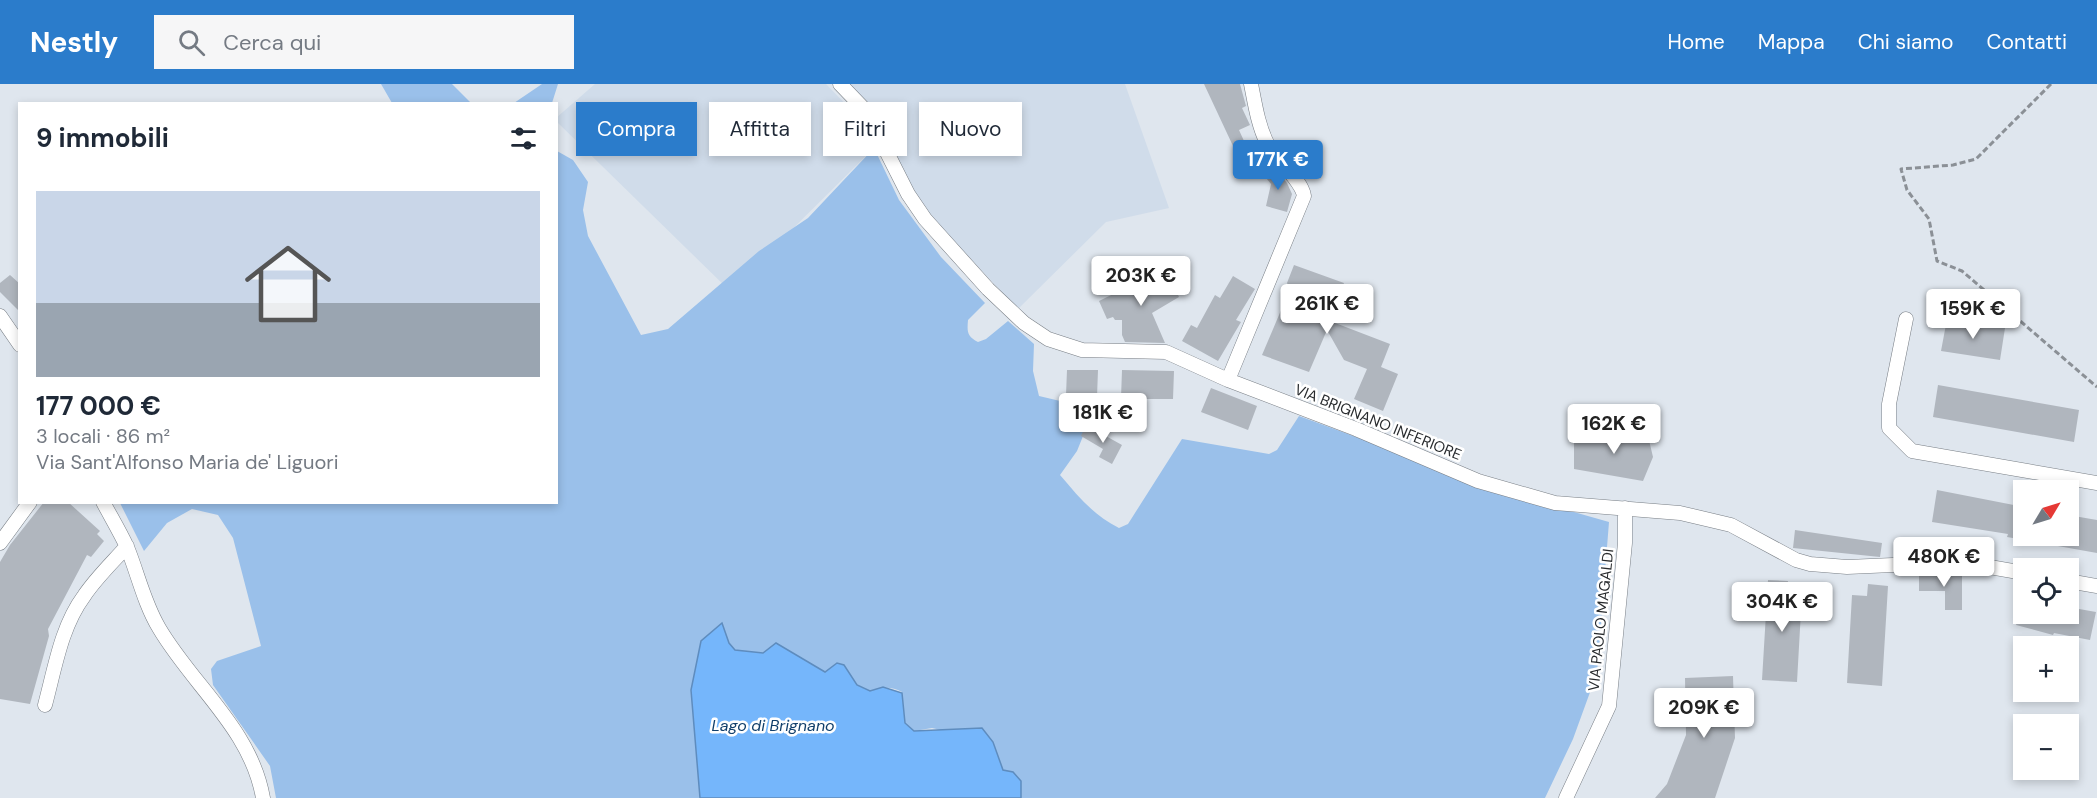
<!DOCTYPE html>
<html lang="it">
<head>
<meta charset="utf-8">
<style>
	body { margin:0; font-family:"DM Sans",sans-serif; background:#f6f6f7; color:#1f2937; height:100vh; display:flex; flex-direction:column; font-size:22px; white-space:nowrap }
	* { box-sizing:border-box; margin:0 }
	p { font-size:20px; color:#747a83 }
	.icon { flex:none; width:33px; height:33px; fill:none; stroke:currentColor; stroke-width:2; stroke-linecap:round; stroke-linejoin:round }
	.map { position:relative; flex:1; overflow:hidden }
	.drawer { position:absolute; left:18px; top:18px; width:540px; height:402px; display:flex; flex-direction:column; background:#fff; border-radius:0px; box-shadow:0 3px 9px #0003 }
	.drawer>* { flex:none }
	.banner { position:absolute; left:576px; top:18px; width:570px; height:54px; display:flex; gap:12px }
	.needle { width:39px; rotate:52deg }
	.controls { position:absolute; left:2013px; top:396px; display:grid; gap:12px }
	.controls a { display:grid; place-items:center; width:66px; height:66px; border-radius:0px; background:#fff; box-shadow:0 3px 9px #0003; font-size:30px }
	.price { position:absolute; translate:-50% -51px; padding:0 14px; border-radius:6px; background:#fff; color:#222; font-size:20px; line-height:39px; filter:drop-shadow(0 2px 3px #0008) }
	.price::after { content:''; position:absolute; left:50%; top:36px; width:18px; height:14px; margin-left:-9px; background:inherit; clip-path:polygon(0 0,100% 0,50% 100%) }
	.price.current { background:#2b7ccb; color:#fff }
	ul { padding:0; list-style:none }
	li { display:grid; align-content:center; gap:12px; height:318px; padding:0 18px }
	li span { display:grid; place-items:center; height:186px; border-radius:0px; color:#555 }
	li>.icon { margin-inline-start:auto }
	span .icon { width:108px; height:108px; fill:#fffc; stroke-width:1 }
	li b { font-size:26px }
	h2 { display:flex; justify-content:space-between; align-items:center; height:72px; padding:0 18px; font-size:26px }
	.tag { padding:0 21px; border-radius:0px; background:#fff; box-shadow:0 3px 9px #0003; font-size:21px; line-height:54px }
	.tag.current { background:#2b7ccb; color:#fff }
	header { display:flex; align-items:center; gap:36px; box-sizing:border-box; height:84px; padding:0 30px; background:#2b7ccb; color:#fff }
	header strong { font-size:28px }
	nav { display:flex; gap:33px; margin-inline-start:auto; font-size:21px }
	.search { width:420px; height:54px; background:#f6f6f7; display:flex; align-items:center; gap:15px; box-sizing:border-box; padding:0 21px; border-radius:0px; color:#747a83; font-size:22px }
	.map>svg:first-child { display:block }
</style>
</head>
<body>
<header>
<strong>Nestly</strong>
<div class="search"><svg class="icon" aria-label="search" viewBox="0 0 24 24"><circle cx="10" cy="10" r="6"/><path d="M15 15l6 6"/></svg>Cerca qui</div>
<nav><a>Home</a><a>Mappa</a><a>Chi siamo</a><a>Contatti</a></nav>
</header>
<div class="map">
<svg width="2097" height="714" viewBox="0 0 2097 714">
	<rect width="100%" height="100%" fill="#dfe6ee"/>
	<path fill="#d0dcea" d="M595,0H826L863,38L874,64L730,207L557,38L556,34Z
		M843,0H1125L1169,124L1106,138L1018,225L917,118Z"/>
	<path fill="#9ac0ea" d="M381,0H452L471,19H392Z
		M542,0H558L552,19H514Z
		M874,64L899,116L941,173L985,219L968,236C967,248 967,252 978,258L986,255L1008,237L1034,260L1033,287L1039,312L1094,325L1077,367L1060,391C1078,412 1093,431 1119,444L1128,440L1182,355L1269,370L1277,366L1299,332L1514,411L1609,438L1597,589L1573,655L1545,714H1021V697L1003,686L993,658L932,644L914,647L905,639L902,608C891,602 882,603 870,607L857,601L844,581L837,579L825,588L763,569L735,566L729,559L691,606L700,714H276L270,682L213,601L211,585L217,577L261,562L233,454L218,431L192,425L167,439L144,467L120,419L556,418L557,67L573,76L588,98L583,126L588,152L641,251L668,245L759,167L808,134Z"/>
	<path fill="#75b6fb" stroke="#5e8cbe" stroke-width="1.5" d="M722,539L729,559L735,566L763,569L776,559L825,588L837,579L844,581L857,601L870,607L883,603L902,609L905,639L914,647L982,644L993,658L1003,686L1013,688L1021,697V714H700L691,606L701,557Z"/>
	<path fill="#b0b6be" d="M1204,0H1240L1246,22L1242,24L1250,41L1239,46L1244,57L1233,62Z
		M1272,81L1287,99L1292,110L1287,128L1266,122L1271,100L1262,89Z
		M1294,181L1344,199L1330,237L1390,260L1381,283L1398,290L1383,327L1354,315L1367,285L1344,276L1327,246L1309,288L1262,271L1290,205L1287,199Z
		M1166,184L1179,213L1152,229L1165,259L1125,258L1122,251V236H1115L1113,233L1107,235L1099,217Z
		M10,191L20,200V228L0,208V199Z
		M1233,192L1255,205L1236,236L1241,238L1218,277L1182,257L1191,241L1197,244L1215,211L1220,214Z
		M1947,235L2005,244L2000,276L1941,267Z
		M1067,286H1098L1097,313L1066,311Z
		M1122,286L1174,287L1173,315H1145V320L1124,319V314H1121Z
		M1938,301L2079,326L2074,358L1933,333Z
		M1211,304L1257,322L1248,346L1201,328Z
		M1086,341L1122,361L1112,380L1099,373L1103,365L1081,352Z
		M1590,350L1648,352L1653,373L1643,397L1574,385V356Z
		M1937,406L2024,423V456L2007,453L2008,450L1932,438Z
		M44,418H68L100,447L97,450L104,457L91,473L87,471L48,545L49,552L30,620L0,615V478L10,461Z
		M2068,431L2097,436V469L2041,459L2042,452H2068Z
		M1795,446L1882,459L1880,473L1793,464Z
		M1919,490H1962V526H1945V507H1919Z
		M1768,496L1788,497L1787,508L1802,509L1797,598L1762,596Z
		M1868,500L1888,502L1882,602L1847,599L1852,511L1867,512Z
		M2068,523L2096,528L2090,556L2054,549L2053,551L2016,541L2019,530H2068Z
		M1733,592L1735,654L1715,714H1655L1667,700L1686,651L1685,594Z"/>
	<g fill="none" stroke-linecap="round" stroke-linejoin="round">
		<g stroke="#787e85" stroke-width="15">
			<path id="minor" d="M840,0L866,27L908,110L925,135L988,205L1024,239L1048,255L1082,266L1166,268L1228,296L1356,345L1478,397L1555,419L1680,429L1731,441L1796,476L1810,480L1847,483L1916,480L1984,482L2024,489
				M0,232L20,261
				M1906,235L1889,320V344L1912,367L2097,399
				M1228,296L1304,112C1302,96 1275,75 1267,59C1258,41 1255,20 1251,0
				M103,418C111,433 120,448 127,463C138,490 144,519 159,544C193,602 251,645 263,714
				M0,459L30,418
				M2068,497L2097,502
				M45,621C55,584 61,543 84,512C96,494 112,479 127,462
				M1566,714L1609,622L1625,459V424"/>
		</g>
		<path stroke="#8b9096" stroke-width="3" stroke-dasharray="6 3" stroke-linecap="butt" d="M2051,0L1976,75L1953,81L1901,85L1907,106L1929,135L1937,177L1962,187L2097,303"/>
		<use href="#minor" stroke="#fff" stroke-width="14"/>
	</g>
	<g text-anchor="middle" stroke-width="5" stroke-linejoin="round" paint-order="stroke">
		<g font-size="15" fill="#282b2e" stroke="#fff">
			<text transform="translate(1378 338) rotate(22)" y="5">VIA BRIGNANO INFERIORE</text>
			<text transform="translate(1601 536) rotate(-84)" y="5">VIA PAOLO MAGALDI</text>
		</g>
		<g font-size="16" font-style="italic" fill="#113f6b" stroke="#fff">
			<text x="773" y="647">Lago di Brignano</text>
		</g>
	</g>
</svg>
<div class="controls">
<a><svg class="needle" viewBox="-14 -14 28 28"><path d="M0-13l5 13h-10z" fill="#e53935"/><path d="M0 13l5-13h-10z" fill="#747a83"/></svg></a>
<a><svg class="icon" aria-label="locate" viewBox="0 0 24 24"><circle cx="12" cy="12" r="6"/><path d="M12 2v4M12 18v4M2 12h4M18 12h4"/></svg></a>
<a>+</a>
<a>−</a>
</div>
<b class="price current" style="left:1278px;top:107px">177K €</b>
<b class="price" style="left:1141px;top:223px">203K €</b>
<b class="price" style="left:1327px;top:251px">261K €</b>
<b class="price" style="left:1973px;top:256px">159K €</b>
<b class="price" style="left:1103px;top:360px">181K €</b>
<b class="price" style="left:1614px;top:371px">162K €</b>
<b class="price" style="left:1944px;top:504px">480K €</b>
<b class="price" style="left:1782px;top:549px">304K €</b>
<b class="price" style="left:1704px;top:655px">209K €</b>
<div class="banner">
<a class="tag current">Compra</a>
<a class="tag">Affitta</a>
<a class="tag">Filtri</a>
<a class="tag">Nuovo</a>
</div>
<section class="drawer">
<h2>9 immobili<svg class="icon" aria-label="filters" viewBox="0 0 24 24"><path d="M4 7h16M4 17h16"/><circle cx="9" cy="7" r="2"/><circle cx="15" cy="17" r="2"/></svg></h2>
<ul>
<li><span style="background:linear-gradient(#c9d6e8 60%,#9aa5b1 0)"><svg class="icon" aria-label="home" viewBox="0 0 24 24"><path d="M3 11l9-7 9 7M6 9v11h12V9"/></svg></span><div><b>177 000 €</b><p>3 locali · 86 m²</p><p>Via Sant'Alfonso Maria de' Liguori</p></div></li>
</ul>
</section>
</div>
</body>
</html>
